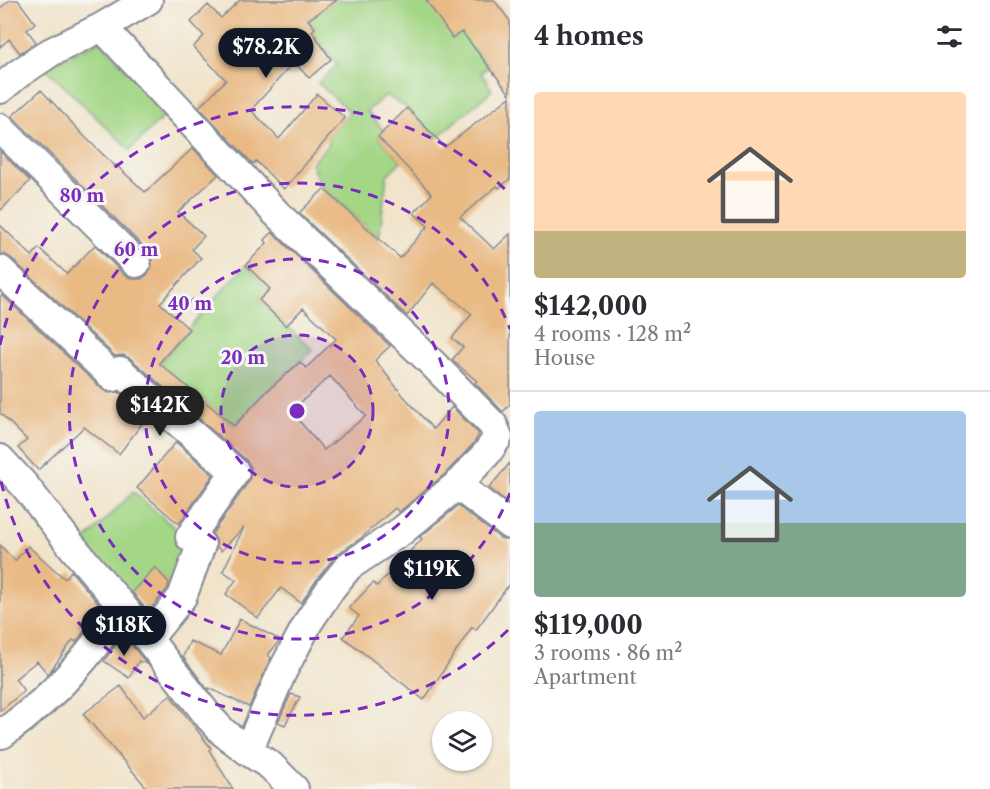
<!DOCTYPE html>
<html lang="en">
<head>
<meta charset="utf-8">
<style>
	body { margin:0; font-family:"Libre Caslon Text",serif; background:#f2f2f3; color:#2b2b33; height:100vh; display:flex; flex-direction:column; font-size:22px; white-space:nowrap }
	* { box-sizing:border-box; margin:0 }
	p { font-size:20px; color:#7c7c81 }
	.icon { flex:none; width:33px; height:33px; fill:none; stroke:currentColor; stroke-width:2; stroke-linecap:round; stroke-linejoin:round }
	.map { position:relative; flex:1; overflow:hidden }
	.drawer { display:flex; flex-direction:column; background:#fff; width:480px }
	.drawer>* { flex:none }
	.tools { position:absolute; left:432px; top:711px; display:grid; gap:12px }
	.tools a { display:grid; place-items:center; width:60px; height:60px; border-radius:50%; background:#fff; box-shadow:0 2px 4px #0004; font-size:30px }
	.price { position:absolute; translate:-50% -51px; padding:0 14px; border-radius:21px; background:#111827; color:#fff; font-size:20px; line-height:39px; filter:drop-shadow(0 2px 3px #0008) }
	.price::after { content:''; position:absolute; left:50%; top:36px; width:18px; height:14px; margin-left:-9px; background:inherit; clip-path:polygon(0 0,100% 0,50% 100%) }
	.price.selected { background:#222; color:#fff }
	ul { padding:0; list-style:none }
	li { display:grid; align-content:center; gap:12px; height:318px; padding:0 24px }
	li+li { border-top:2px solid #e1e1e2 }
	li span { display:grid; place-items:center; height:186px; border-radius:6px; color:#555 }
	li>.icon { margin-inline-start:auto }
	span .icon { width:108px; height:108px; fill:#fffc; stroke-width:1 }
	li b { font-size:26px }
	h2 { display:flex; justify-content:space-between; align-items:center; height:72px; padding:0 24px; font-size:26px }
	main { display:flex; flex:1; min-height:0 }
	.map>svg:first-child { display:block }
</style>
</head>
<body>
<main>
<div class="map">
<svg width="510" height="789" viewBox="0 0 510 789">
	<rect width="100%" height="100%" fill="#f6f6f2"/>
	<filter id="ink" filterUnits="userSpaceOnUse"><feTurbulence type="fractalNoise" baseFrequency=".0167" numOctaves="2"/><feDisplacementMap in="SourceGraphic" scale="12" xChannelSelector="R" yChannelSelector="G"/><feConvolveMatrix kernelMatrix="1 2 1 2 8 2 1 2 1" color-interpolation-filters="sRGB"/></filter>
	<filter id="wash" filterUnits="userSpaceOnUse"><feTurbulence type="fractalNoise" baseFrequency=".008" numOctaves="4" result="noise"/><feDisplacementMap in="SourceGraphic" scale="24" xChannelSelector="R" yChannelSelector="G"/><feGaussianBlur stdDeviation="1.35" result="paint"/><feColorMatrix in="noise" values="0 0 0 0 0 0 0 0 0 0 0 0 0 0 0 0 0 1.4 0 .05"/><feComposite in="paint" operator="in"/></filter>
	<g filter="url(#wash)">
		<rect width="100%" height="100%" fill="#f1e4cb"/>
		<path fill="#a3d685" stroke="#5f8272" stroke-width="1.5" d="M337,0H426L475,22L491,39L476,50L489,67L481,72L492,90L436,138L407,108L386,95L367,111L384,131L378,137L401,161L387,175L379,239L320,185L311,163L329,144L327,138L350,112L318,83L337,65L331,59L312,31L315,28L308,20Z
			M100,41L167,113L130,150L44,67Z
			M246,265L270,289L259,300L313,350L266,392L234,426L159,364L210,304Z
			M133,492L197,547L179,594L155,568L126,600L80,546Z"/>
		<g id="blocks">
			<path fill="#e9ba84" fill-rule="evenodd" d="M10,0H18L35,23L27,30L36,42L20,53L9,39L0,47V8Z
				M240,0H337L308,20L315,28L312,31L331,59L309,78L294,62L251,110L279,139L317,94L345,118L284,189L256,161L253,164L199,107L226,80L193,47L204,36L191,22L208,5L221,18Z
				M426,0H494L510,21V94L462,32L452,38Z
				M41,90L87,139L115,166L116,165L145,192L193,148L218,175L178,212L204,236L192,249L201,258L160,303L189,329L159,363L234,426L266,392L300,362L306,368L336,339L303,308L286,326L259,300L270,289L246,265L267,243L265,240L272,232L386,342L390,346L375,360L401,393L433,429L452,407L479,434L474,443L446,473L399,512L395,508L361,538L336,555L318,578L301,603L281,588L258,618L226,594L236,580L223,571L244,527L221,551L217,547L216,540L212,534L249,481L251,473V467L246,460L131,359L123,355L115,356L11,258L4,254H0V225L32,256L39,248L67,274L95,245L124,275L131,279H141L148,274L152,267V258L148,251L12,116ZM330,376L366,416L324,450L291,411Z
				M510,97V179L499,188L497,186L460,217L494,249L510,234V404L503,412L475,383L477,381L452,360L463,347L452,338L472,314L433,283L407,316L299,213L324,189L400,258L428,226L414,213L432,194L378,137L407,108L445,147Z
				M0,151L30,181L0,211Z
				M2,295L102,389L109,393L119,392L147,417L119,454L84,427L38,470L18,448L27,440L0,413V297Z
				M176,442L213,475L179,524L137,488Z
				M510,463V504L489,488Z
				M458,506L500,538L510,541V583L476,630L472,627L424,700L343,637L359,616L349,608L373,583L377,586L422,539L420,537Z
				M0,545L15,561L28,546L65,579L71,571L102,608L76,642L73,640L48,674L37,661L15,679L24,691L0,711Z
				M155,567L169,583L167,589L148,612L132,592Z
				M240,619L280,640L268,655L271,658L249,707L209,688L208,690L183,657L190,641L221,655Z
				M123,634L147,664L139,661L129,678L104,661Z
				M121,686L143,717L170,695L211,748L209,750L233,789H148L83,714Z
				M291,694L300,697L285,725L278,722Z"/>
		</g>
	</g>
	<g filter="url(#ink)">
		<use href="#blocks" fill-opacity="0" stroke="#868a94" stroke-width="1.5"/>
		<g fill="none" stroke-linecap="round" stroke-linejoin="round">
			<g stroke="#868a94" stroke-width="32">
				<path id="minor" d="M102,27L276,213L432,363L493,425L498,437L487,453L457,485L403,530L349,566L331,588L309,621L282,672L248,751
					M0,89L18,74L51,52L102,27L148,0
					M0,128L136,263
					M0,270L113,377L120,371L235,472L190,537L201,545L182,597L148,639
					M0,459L25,486L71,545L123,607L209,717L224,733L248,751L271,766L294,789
					M457,485L510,525
					M0,731L2,734C32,713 57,690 81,662C96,645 109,625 123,607"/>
			</g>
			<use href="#minor" stroke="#fff" stroke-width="28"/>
		</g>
	</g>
	<circle cx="297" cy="411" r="76" fill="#7b2cbf" fill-opacity=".12"/>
	<g fill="none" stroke="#7b2cbf" stroke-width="3" stroke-dasharray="10 8">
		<circle cx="297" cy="411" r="76"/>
		<circle cx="297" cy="411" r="152"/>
		<path d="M510 493A228 228 0 1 1 510 329"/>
		<path d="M508 630A304 304 0 0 1 0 477M0 345A304 304 0 0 1 508 192"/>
	</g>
	<circle cx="297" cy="411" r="9" fill="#7b2cbf" stroke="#f6f6f2" stroke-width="3"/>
	<g font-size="18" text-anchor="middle" font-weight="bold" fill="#7b2cbf" stroke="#f6f6f2" stroke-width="6" stroke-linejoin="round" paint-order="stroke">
		<text x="82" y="202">80 m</text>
		<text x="136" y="256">60 m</text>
		<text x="190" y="310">40 m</text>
		<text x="243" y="364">20 m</text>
	</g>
</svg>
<div class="tools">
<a><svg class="icon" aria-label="layers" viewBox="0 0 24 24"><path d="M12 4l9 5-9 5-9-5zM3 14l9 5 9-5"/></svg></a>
</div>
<b class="price" style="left:266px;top:79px">$78.2K</b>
<b class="price selected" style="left:160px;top:437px">$142K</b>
<b class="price" style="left:432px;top:601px">$119K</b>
<b class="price" style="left:124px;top:657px">$118K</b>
</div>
<section class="drawer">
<h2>4 homes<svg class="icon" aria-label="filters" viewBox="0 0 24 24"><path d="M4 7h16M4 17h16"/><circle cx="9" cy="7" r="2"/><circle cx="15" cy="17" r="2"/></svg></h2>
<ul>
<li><span style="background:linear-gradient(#ffd9b3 75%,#c2b280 0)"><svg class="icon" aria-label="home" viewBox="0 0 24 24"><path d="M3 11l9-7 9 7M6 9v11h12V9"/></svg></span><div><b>$142,000</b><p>4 rooms · 128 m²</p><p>House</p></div></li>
<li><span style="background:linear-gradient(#a9c7e8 60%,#7fa58c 0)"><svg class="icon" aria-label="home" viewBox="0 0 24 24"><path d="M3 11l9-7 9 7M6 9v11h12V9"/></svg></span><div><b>$119,000</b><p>3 rooms · 86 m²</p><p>Apartment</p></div></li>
</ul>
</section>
</main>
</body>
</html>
